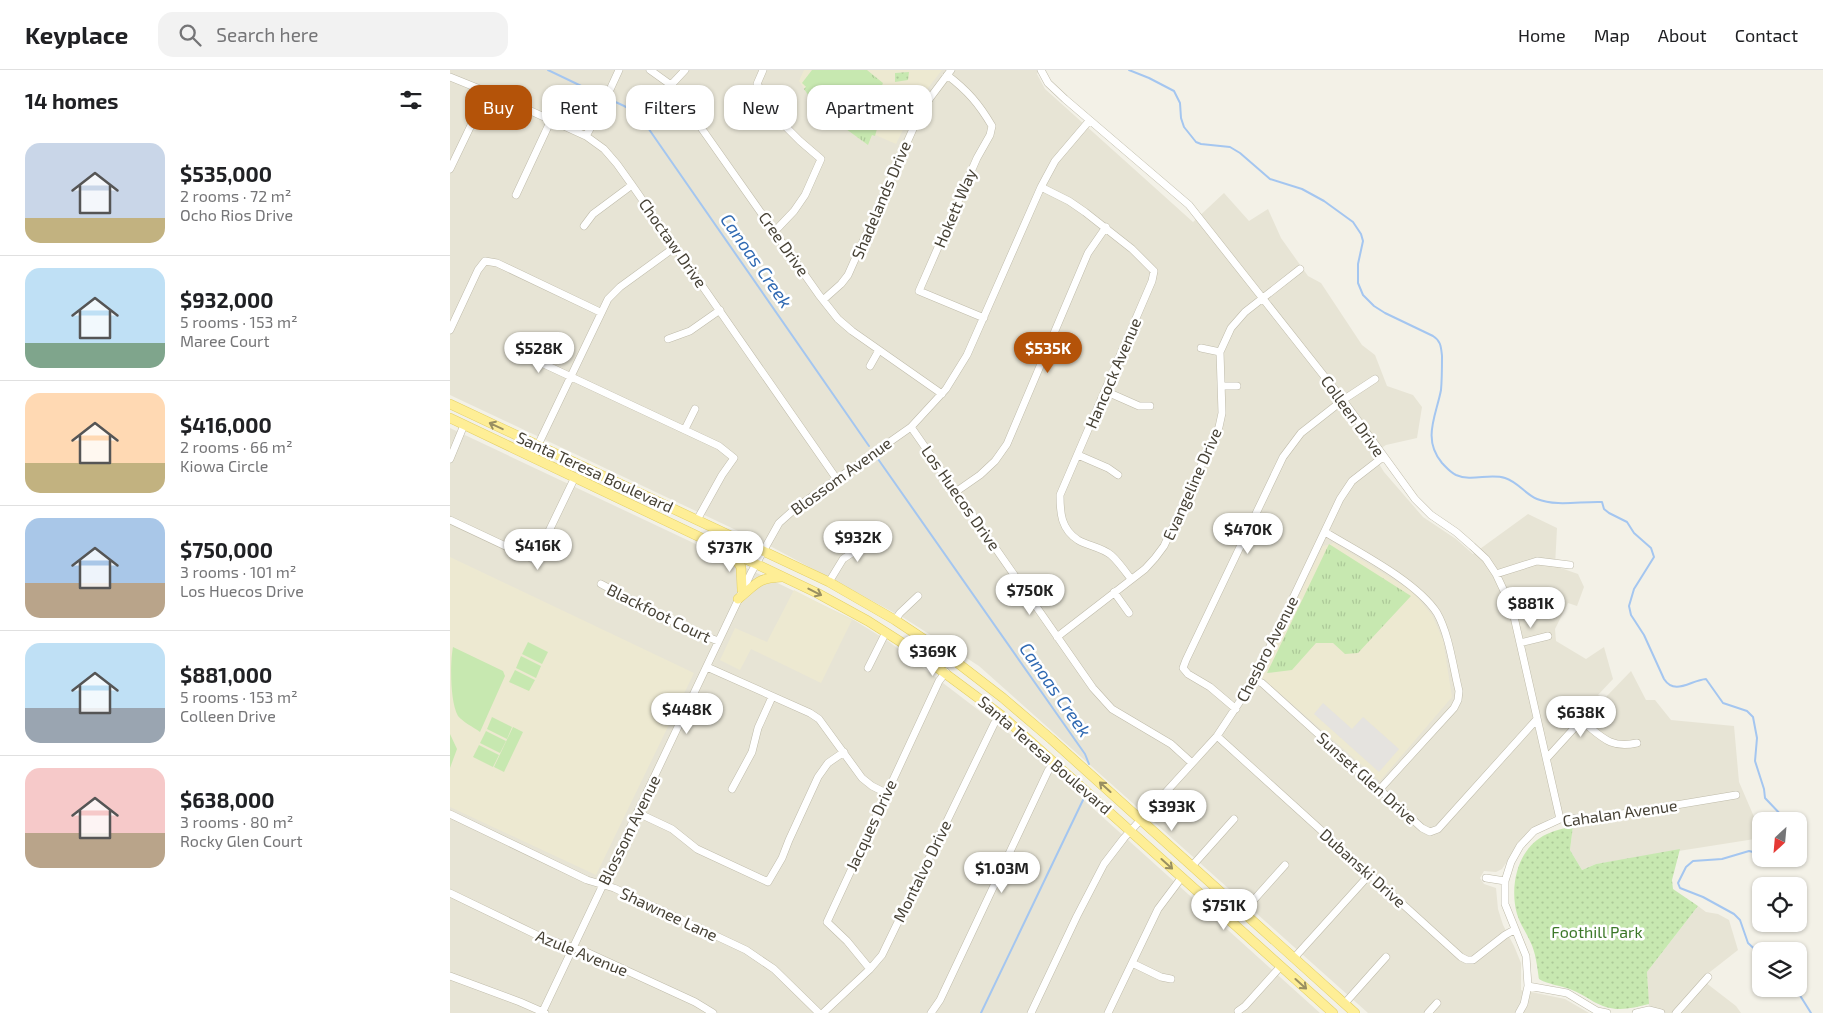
<!DOCTYPE html>
<html lang="en">
<head>
<meta charset="utf-8">
<style>
	body { margin:0; font-family:"Exo 2",sans-serif; background:#f2f2f2; color:#202124; height:100vh; display:flex; flex-direction:column; font-size:19px; white-space:nowrap }
	* { box-sizing:border-box; margin:0 }
	p { font-size:16px; color:#757577 }
	.icon { flex:none; width:28px; height:28px; fill:none; stroke:currentColor; stroke-width:2; stroke-linecap:round; stroke-linejoin:round }
	.map { position:relative; flex:1; overflow:hidden }
	.details { display:flex; flex-direction:column; background:#fff; width:450px }
	.details>* { flex:none }
	.top-card { position:absolute; left:15px; top:15px; width:475px; height:45px; display:flex; gap:10px }
	.needle { width:32px; rotate:206deg }
	.buttons { position:absolute; left:1302px; top:742px; display:grid; gap:10px }
	.buttons a { display:grid; place-items:center; width:55px; height:55px; border-radius:10px; background:#fff; box-shadow:0 1px 4px #0004; font-size:25px }
	.price { position:absolute; translate:-50% -42px; padding:0 11px; border-radius:18px; background:#fff; color:#222; font-size:16px; line-height:32px; filter:drop-shadow(0 1px 2px #0008) }
	.price::after { content:''; position:absolute; left:50%; top:30px; width:15px; height:11px; margin-left:-8px; background:inherit; clip-path:polygon(0 0,100% 0,50% 100%) }
	.price.on { background:#b45309; color:#fff }
	ul { padding:0; list-style:none }
	li { display:flex; align-items:center; gap:15px; height:125px; padding:0 25px }
	li+li { border-top:1px solid #e0e0e0 }
	li span { display:grid; place-items:center; flex:none; width:140px; height:100px; border-radius:15px; color:#555 }
	li>.icon { margin-inline-start:auto }
	span .icon { width:60px; height:60px; fill:#fffc; stroke-width:1 }
	li b { font-size:21px }
	h2 { display:flex; justify-content:space-between; align-items:center; height:60px; padding:0 25px; font-size:21px }
	.chip { padding:0 18px; border-radius:15px; background:#fff; box-shadow:0 1px 4px #0004; font-size:18px; line-height:45px }
	.chip.on { background:#b45309; color:#fff }
	header { display:flex; align-items:center; gap:30px; box-sizing:border-box; height:70px; padding:0 25px; background:#fff; border-bottom:1px solid #e0e0e0 }
	header strong { font-size:24px }
	nav { display:flex; gap:28px; margin-inline-start:auto; font-size:18px }
	.search { width:350px; height:45px; background:#f2f2f2; display:flex; align-items:center; gap:12px; box-sizing:border-box; padding:0 18px; border-radius:15px; color:#757577; font-size:19px }
	main { display:flex; flex:1; min-height:0 }
	.map>svg:first-child { display:block }
</style>
</head>
<body>
<header>
<strong>Keyplace</strong>
<div class="search"><svg class="icon" aria-label="search" viewBox="0 0 24 24"><circle cx="10" cy="10" r="6"/><path d="M15 15l6 6"/></svg>Search here</div>
<nav><a>Home</a><a>Map</a><a>About</a><a>Contact</a></nav>
</header>
<main>
<section class="details">
<h2>14 homes<svg class="icon" aria-label="filters" viewBox="0 0 24 24"><path d="M4 7h16M4 17h16"/><circle cx="9" cy="7" r="2"/><circle cx="15" cy="17" r="2"/></svg></h2>
<ul>
<li><span style="background:linear-gradient(#c9d6e8 75%,#c2b280 0)"><svg class="icon" aria-label="home" viewBox="0 0 24 24"><path d="M3 11l9-7 9 7M6 9v11h12V9"/></svg></span><div><b>$535,000</b><p>2 rooms · 72 m²</p><p>Ocho Rios Drive</p></div></li>
<li><span style="background:linear-gradient(#bfe0f5 75%,#7fa58c 0)"><svg class="icon" aria-label="home" viewBox="0 0 24 24"><path d="M3 11l9-7 9 7M6 9v11h12V9"/></svg></span><div><b>$932,000</b><p>5 rooms · 153 m²</p><p>Maree Court</p></div></li>
<li><span style="background:linear-gradient(#ffd9b3 70%,#c2b280 0)"><svg class="icon" aria-label="home" viewBox="0 0 24 24"><path d="M3 11l9-7 9 7M6 9v11h12V9"/></svg></span><div><b>$416,000</b><p>2 rooms · 66 m²</p><p>Kiowa Circle</p></div></li>
<li><span style="background:linear-gradient(#a9c7e8 65%,#b9a48a 0)"><svg class="icon" aria-label="home" viewBox="0 0 24 24"><path d="M3 11l9-7 9 7M6 9v11h12V9"/></svg></span><div><b>$750,000</b><p>3 rooms · 101 m²</p><p>Los Huecos Drive</p></div></li>
<li><span style="background:linear-gradient(#bfe0f5 65%,#9aa5b1 0)"><svg class="icon" aria-label="home" viewBox="0 0 24 24"><path d="M3 11l9-7 9 7M6 9v11h12V9"/></svg></span><div><b>$881,000</b><p>5 rooms · 153 m²</p><p>Colleen Drive</p></div></li>
<li><span style="background:linear-gradient(#f6c9c9 65%,#b9a48a 0)"><svg class="icon" aria-label="home" viewBox="0 0 24 24"><path d="M3 11l9-7 9 7M6 9v11h12V9"/></svg></span><div><b>$638,000</b><p>3 rooms · 80 m²</p><p>Rocky Glen Court</p></div></li>
</ul>
</section>
<div class="map">
<svg width="1373" height="943" viewBox="0 0 1373 943">
	<defs>
		<pattern id="grass-tufts" width="24" height="20" patternUnits="userSpaceOnUse" patternTransform="scale(1.25)"><rect width="24" height="20" fill="#c7e8b0"/><path d="M3 7l-1-3M5 7V3M7 7l1-3M15 17l-1-3M17 17v-4M19 17l1-3" fill="none" stroke="#acc898"/></pattern>
		<pattern id="park-dots" width="8" height="8" patternUnits="userSpaceOnUse" patternTransform="scale(1.25)"><rect width="8" height="8" fill="#c7e8b0"/><path d="M2 2h.1M6 6h.1" fill="none" stroke="#acc898" stroke-width="1.8" stroke-linecap="round"/></pattern>
	</defs>
	<rect width="100%" height="100%" fill="#f3f1e7"/>
	<path fill="#e7e4d5" d="M0,0H589L587,4L595,19L743,152L774,123L799,151L818,139L831,168L858,206L871,213L912,275L925,285L937,316L963,325L972,337L967,368L936,375L923,384L934,402L973,447L1006,469L1023,484L1078,444L1107,458L1105,496L1128,504L1134,517L1127,536L1118,533L1105,559L1106,571L1136,589L1154,577L1163,609L1148,625L1155,628L1181,601L1196,630H1205L1221,650L1284,656L1289,712L1311,763V768L1146,794L1132,800L1120,780L1123,756V744L1103,747L1083,758L1072,769L1052,799L1046,802L1034,801L1030,808L1034,814L1046,818L1048,839L1053,855L1064,876L1071,893V920L1115,929L1139,943H918L529,596L454,548L320,476L0,325Z
		M0,358L288,494L404,550L438,571L565,668L870,943H0Z
		M1248,836L1256,842L1268,844L1279,850L1288,880L1251,909L1286,936L1291,943H1199L1197,902Z"/>
	<path fill="#ede9d1" d="M354,0H492L465,35L446,74L423,64L418,75L367,38L349,11Z
		M884,473L962,521L982,545L993,570L1002,627L930,711L810,606L873,476Z
		M0,487L244,603L146,805L0,737Z
		M344,520L402,550L371,613L301,579L290,600L270,590L285,558L317,572Z"/>
	<path fill="url(#grass-tufts)" d="M371,0H417L433,13L432,15L428,14L426,36L431,31L429,39L432,41L425,66L422,65L418,75L367,38L354,19Z
		M879,474L961,526L908,583L895,584L883,573H866L842,600L817,603Z"/>
	<path fill="url(#park-dots)" d="M459,2L458,10L445,12V3Z
		M1123,756L1120,780L1132,800L1146,794L1230,779L1222,810L1223,819L1248,836L1197,902L1199,934C1183,938 1169,942 1153,936C1142,932 1133,924 1122,920C1113,916 1096,914 1089,909C1087,896 1086,883 1080,871C1076,862 1070,854 1067,844C1059,815 1068,777 1097,764C1106,760 1115,758 1123,756Z"/>
	<path fill="#c7e8b0" d="M362,0H413L434,16L436,25L409,61L393,52L384,36L380,40L352,13Z
		M78,572L98,582L92,594L72,584Z
		M3,577L53,601L55,606L30,662C23,657 13,652 8,646C0,632 0,593 3,577Z
		M71,586L91,596L86,608L66,598Z
		M65,600L85,610L79,621L59,612Z
		M42,647L62,657L57,669L37,659Z
		M63,657L73,662L54,702L44,697Z
		M36,661L56,671L50,683L30,673Z
		M0,664L7,679L0,698Z
		M29,675L49,685L43,697L23,687Z"/>
	<path fill="#e5e3df" d="M873,633L902,659L913,647L949,679L929,702L864,644Z"/>
	<g fill="none" stroke-linecap="round" stroke-linejoin="round">
		<path stroke="#a4c6f0" stroke-width="2" d="M98,0L148,24
			M679,0L699,8L724,21L730,33L731,48L734,57L746,72L751,74L780,77L790,83L820,109L852,119L874,131L903,152L911,164L913,171L908,194V213L913,225L924,236L935,243L983,266C991,271 991,277 992,286C992,297 992,309 991,320C986,346 972,369 992,393C996,397 1000,402 1006,405C1022,412 1039,403 1055,408C1068,412 1075,424 1087,429C1107,437 1131,431 1152,432L1154,439L1159,443L1177,452L1184,463L1201,478L1204,487L1184,519L1179,536L1181,545L1194,565L1214,609C1225,626 1241,610 1256,609L1273,633L1297,641L1303,647L1307,668L1305,691L1314,719L1315,728L1337,751
			M163,31C178,37 186,42 196,55L419,376
			M428,389L635,684L639,694
			M1311,784L1299,781L1272,789L1243,791L1236,797L1228,813L1230,818L1253,827L1284,844L1290,850L1298,873L1311,885
			M1346,919L1361,943
			M531,943L633,730"/>
		<g stroke="#bfbbaa" stroke-width="8">
			<path id="minor" d="M200,0L221,15L369,225L388,249L402,261L492,324
				M313,0L307,14L334,55L350,71L371,89L355,125L344,141L325,161
				M591,0L598,13L615,29L739,135L893,330L965,429L981,445L1006,462L1022,476L1036,489L1046,504L1062,538L1110,749
				M497,5C518,21 529,34 542,56L540,65L527,88L469,221L534,248
				M0,7L52,28L136,66L154,79L167,94L182,115L386,408
				M221,15L235,0
				M136,66L152,37L169,0
				M0,99L37,22
				M591,117L619,131L635,142L682,179L704,201L702,211L610,425C610,443 611,459 628,470C638,476 651,477 661,485C668,491 675,501 681,509
				M66,125L101,50
				M134,156L143,144L182,115
				M373,230L391,214L398,205L467,50L480,28L501,0
				M0,260L28,200L35,191L47,193L150,242
				M218,269L240,261L270,240
				M751,278L770,282
				M68,282L269,376L284,388L272,405L247,450
				M420,296L429,280
				M772,316H787
				M655,321L689,336H700
				M461,357L643,618L662,639L721,674L742,693
				M235,359L245,339
				M88,375L158,229L170,217L225,177
				M628,385L658,398L668,405
				M0,389L14,355
				M507,421L530,405L545,391L557,374L638,183L656,157
				M0,450L85,490L125,407
				M875,462C908,482 966,511 987,543C999,564 1003,597 1009,621L1008,630L1004,638L930,719
				M1046,504L1087,491L1120,495
				M379,512L393,489L427,466
				M151,514C189,534 227,556 268,571
				M664,522L679,543
				M445,550L450,543L468,526
				M607,567L695,499L705,488L714,476L769,357L772,343L770,282L781,258L795,242L850,199
				M1070,573L1098,566
				M257,597L360,643L369,649L412,708L422,716L436,723
				M418,598L436,562
				M804,610L812,613L972,758L980,762L988,759L1087,649
				M786,639L760,617L738,604L733,598L736,590L833,387L851,363L893,330L925,309
				M1132,651C1152,667 1160,679 1187,673
				M767,666L1011,887L1017,890H1023L1055,865L1064,860
				M1097,688L1147,633
				M282,719L302,682L308,658L322,627
				M188,743L222,759L247,779L318,812L332,788L339,770L368,707L378,693L394,682
				M0,744L137,810L164,818L296,880L324,899L369,943
				M742,796L784,749
				M1036,808L1055,811
				M0,823L91,867L134,881L245,932L263,943
				M793,842L835,795
				M844,888L920,804
				M682,893L711,907L721,909
				M420,899L397,871L377,852L489,611L496,602
				M0,906L70,932L95,943
				M1078,916L1117,923L1147,941L1157,943
				M895,933L936,887
				M788,941L795,936L831,896
				M92,943L301,503L329,453L347,437L461,357L496,319L517,285L591,117L605,91L639,51
				M373,943L420,899L432,885L544,654L551,645
				M481,943L490,930L598,701L605,692
				M581,943L627,846L654,794L674,768L767,666L804,610L890,429L902,411L933,387
				M658,943L708,839L732,807
				M978,943L987,933
				M1069,943L1074,934L1078,916L1076,886L1055,834V811L1061,792L1070,776L1084,761L1110,749L1160,746L1286,725
				M1186,943L1199,940L1211,943
				M1226,943L1258,907"/>
		</g>
		<g stroke="#e3cf65" stroke-width="10">
			<path id="major" d="M0,334L379,512L445,550L496,584L553,628L601,669L905,943
				M0,348L367,523L418,551L465,581L551,645L883,943
				M282,483L291,497L292,520
				M288,529C307,514 306,508 332,507"/>
		</g>
		<use href="#minor" stroke="#fff" stroke-width="7"/>
		<use href="#major" stroke="#feee96" stroke-width="9"/>
	</g>
	<defs><path id="oneway-shaft" d="M-6 0H5M1.5-3L5.5 0L1.5 3" fill="none" stroke-width="1.6" stroke-linecap="round" stroke-linejoin="round" transform="scale(1.25)"/></defs>
	<g stroke="#998f61">
		<use href="#oneway-shaft" transform="translate(46 356) rotate(-155)"/>
		<use href="#oneway-shaft" transform="translate(365 522) rotate(27)"/>
		<use href="#oneway-shaft" transform="translate(655 717) rotate(-138)"/>
		<use href="#oneway-shaft" transform="translate(717 794) rotate(42)"/>
		<use href="#oneway-shaft" transform="translate(851 914) rotate(42)"/>
	</g>
	<g text-anchor="middle" stroke-width="5" stroke-linejoin="round" paint-order="stroke">
		<g font-size="16" fill="#474236" stroke="#fff">
			<text transform="translate(431 130) rotate(-67)" y="6">Shadelands Drive</text>
			<text transform="translate(505 138) rotate(-67)" y="6">Hokett Way</text>
			<text transform="translate(223 173) rotate(55)" y="6">Choctaw Drive</text>
			<text transform="translate(334 174) rotate(55)" y="6">Cree Drive</text>
			<text transform="translate(663 303) rotate(-67)" y="6">Hancock Avenue</text>
			<text transform="translate(903 346) rotate(54)" y="6">Colleen Drive</text>
			<text transform="translate(145 402) rotate(25)" y="6">Santa Teresa Boulevard</text>
			<text transform="translate(391 406) rotate(-36)" y="6">Blossom Avenue</text>
			<text transform="translate(742 414) rotate(-66)" y="6">Evangeline Drive</text>
			<text transform="translate(511 428) rotate(55)" y="6">Los Huecos Drive</text>
			<text transform="translate(209 543) rotate(26)" y="6">Blackfoot Court</text>
			<text transform="translate(817 579) rotate(-63)" y="6">Chesbro Avenue</text>
			<text transform="translate(595 685) rotate(41)" y="6">Santa Teresa Boulevard</text>
			<text transform="translate(917 708) rotate(42)" y="6">Sunset Glen Drive</text>
			<text transform="translate(1170 743) rotate(-8)" y="6">Cahalan Avenue</text>
			<text transform="translate(421 755) rotate(-65)" y="6">Jacques Drive</text>
			<text transform="translate(179 760) rotate(-64)" y="6">Blossom Avenue</text>
			<text transform="translate(913 798) rotate(42)" y="6">Dubanski Drive</text>
			<text transform="translate(472 801) rotate(-64)" y="6">Montalvo Drive</text>
			<text transform="translate(219 844) rotate(25)" y="6">Shawnee Lane</text>
			<text transform="translate(132 883) rotate(22)" y="6">Azule Avenue</text>
		</g>
		<g font-size="16" fill="#3c7829" stroke="#fff">
			<text x="1147" y="868">Foothill Park</text>
		</g>
		<g font-size="18" font-style="italic" fill="#2f69b2" stroke="#fff">
			<text transform="translate(306 191) rotate(55)" y="6">Canoas Creek</text>
			<text transform="translate(605 620) rotate(55)" y="6">Canoas Creek</text>
		</g>
	</g>
</svg>
<div class="buttons">
<a><svg class="needle" viewBox="-14 -14 28 28"><path d="M0-13l5 13h-10z" fill="#e53935"/><path d="M0 13l5-13h-10z" fill="#757577"/></svg></a>
<a><svg class="icon" aria-label="locate" viewBox="0 0 24 24"><circle cx="12" cy="12" r="6"/><path d="M12 2v4M12 18v4M2 12h4M18 12h4"/></svg></a>
<a><svg class="icon" aria-label="layers" viewBox="0 0 24 24"><path d="M12 4l9 5-9 5-9-5zM3 14l9 5 9-5"/></svg></a>
</div>
<b class="price" style="left:89px;top:304px">$528K</b>
<b class="price on" style="left:598px;top:304px">$535K</b>
<b class="price" style="left:798px;top:485px">$470K</b>
<b class="price" style="left:408px;top:493px">$932K</b>
<b class="price" style="left:88px;top:501px">$416K</b>
<b class="price" style="left:280px;top:503px">$737K</b>
<b class="price" style="left:580px;top:546px">$750K</b>
<b class="price" style="left:1081px;top:559px">$881K</b>
<b class="price" style="left:483px;top:607px">$369K</b>
<b class="price" style="left:237px;top:665px">$448K</b>
<b class="price" style="left:1131px;top:668px">$638K</b>
<b class="price" style="left:722px;top:762px">$393K</b>
<b class="price" style="left:552px;top:824px">$1.03M</b>
<b class="price" style="left:774px;top:861px">$751K</b>
<div class="top-card">
<a class="chip on">Buy</a>
<a class="chip">Rent</a>
<a class="chip">Filters</a>
<a class="chip">New</a>
<a class="chip">Apartment</a>
</div>
</div>
</main>
</body>
</html>
